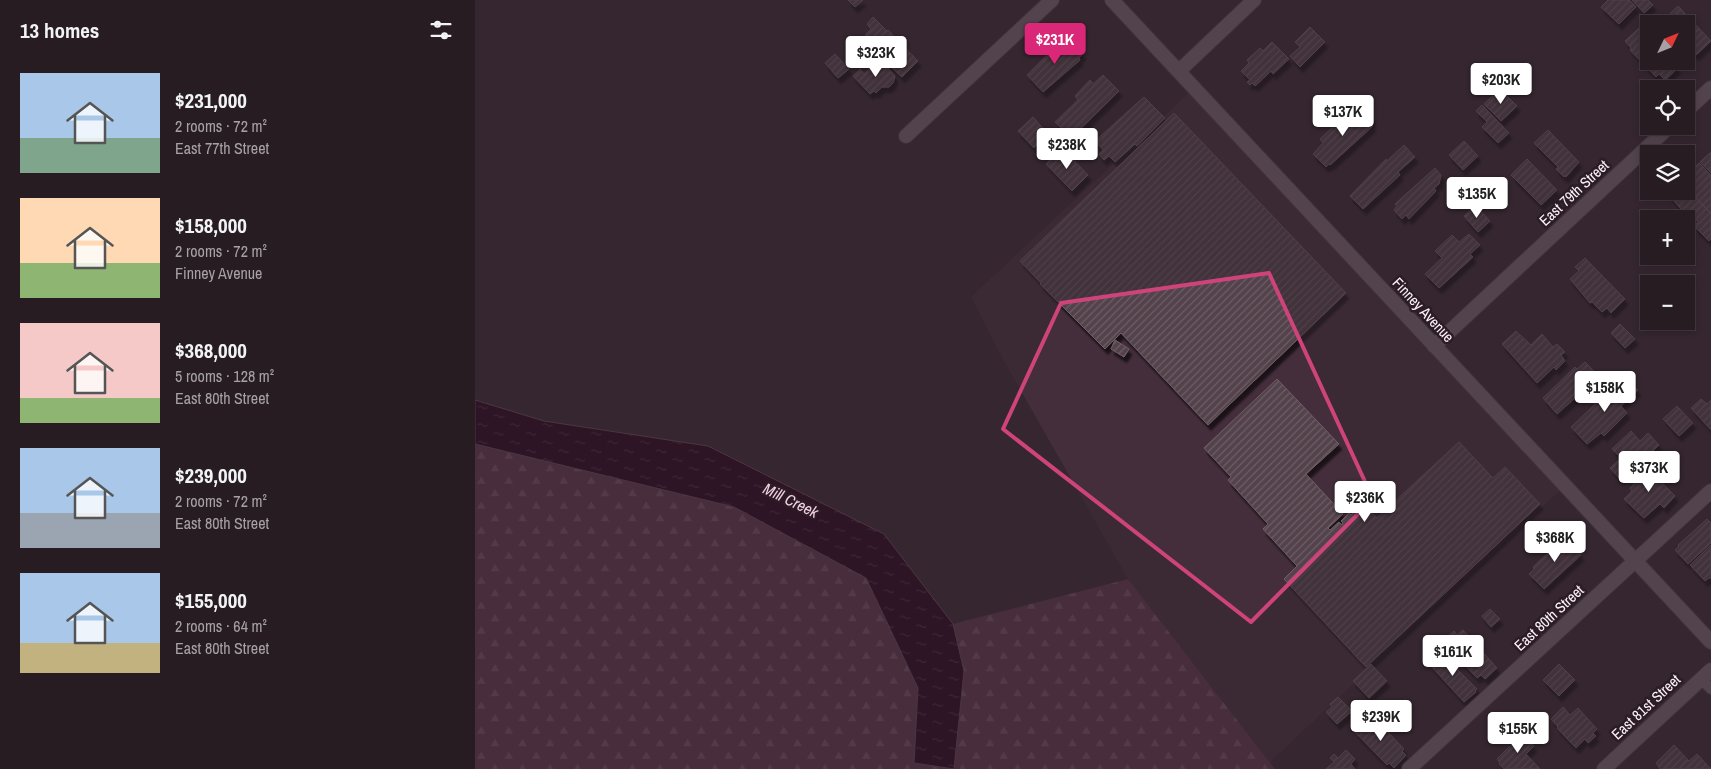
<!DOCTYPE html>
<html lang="en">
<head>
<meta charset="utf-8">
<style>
	body { margin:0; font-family:"Archivo Narrow",sans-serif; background:#30252b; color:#f1f3f6; height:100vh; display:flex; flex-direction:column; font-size:19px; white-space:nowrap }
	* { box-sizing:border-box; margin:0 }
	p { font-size:16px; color:#a5a1a6 }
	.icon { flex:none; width:28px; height:28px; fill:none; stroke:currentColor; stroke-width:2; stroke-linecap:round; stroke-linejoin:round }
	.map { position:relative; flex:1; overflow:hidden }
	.side { display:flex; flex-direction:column; background:#281c23; width:475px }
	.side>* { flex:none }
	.needle { width:32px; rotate:47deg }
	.fabs { position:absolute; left:1165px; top:15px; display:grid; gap:10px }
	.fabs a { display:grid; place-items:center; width:55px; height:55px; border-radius:0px; background:#281c23; box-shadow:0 2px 8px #0003,0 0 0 1px #443a41; font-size:25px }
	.price { position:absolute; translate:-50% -42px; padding:0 11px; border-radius:5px; background:#fff; color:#222; font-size:16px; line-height:32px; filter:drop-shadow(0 1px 2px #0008) }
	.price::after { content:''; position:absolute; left:50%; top:30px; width:15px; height:11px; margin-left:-8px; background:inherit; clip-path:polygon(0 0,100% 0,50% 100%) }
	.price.on { background:#db2777; color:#fff }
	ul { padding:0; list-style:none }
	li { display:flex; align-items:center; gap:15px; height:125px; padding:0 20px }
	li span { display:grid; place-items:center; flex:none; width:140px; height:100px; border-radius:0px; color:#555 }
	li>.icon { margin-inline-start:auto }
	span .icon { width:60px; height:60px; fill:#fffc; stroke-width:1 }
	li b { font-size:21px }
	h2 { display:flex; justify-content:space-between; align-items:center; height:60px; padding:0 20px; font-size:21px }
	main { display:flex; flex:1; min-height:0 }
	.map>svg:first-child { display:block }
</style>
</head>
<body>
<main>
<section class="side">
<h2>13 homes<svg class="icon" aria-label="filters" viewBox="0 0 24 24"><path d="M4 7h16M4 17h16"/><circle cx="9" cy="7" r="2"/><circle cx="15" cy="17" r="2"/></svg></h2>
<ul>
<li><span style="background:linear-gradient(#a9c7e8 65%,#7fa58c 0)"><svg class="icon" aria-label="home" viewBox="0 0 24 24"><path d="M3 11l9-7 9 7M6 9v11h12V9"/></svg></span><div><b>$231,000</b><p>2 rooms · 72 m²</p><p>East 77th Street</p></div></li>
<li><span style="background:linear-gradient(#ffd9b3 65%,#8fb573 0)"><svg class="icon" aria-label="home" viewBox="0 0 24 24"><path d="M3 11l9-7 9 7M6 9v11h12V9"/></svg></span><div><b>$158,000</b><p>2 rooms · 72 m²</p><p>Finney Avenue</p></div></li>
<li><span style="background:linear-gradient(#f6c9c9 75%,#8fb573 0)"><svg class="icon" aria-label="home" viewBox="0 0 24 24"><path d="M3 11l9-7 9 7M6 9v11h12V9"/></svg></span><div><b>$368,000</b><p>5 rooms · 128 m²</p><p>East 80th Street</p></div></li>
<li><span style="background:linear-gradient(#a9c7e8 65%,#9aa5b1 0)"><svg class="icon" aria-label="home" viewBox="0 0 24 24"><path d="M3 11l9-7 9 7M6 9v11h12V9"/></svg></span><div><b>$239,000</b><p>2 rooms · 72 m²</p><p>East 80th Street</p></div></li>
<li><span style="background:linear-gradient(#a9c7e8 70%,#c2b280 0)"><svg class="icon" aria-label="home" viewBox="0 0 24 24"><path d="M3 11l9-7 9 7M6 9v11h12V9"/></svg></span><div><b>$155,000</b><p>2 rooms · 64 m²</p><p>East 80th Street</p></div></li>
</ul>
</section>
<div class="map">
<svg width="1236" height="769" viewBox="0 0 1236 769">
	<defs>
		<pattern id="forest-firs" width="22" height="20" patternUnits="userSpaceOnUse" patternTransform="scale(1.25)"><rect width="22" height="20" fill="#5f354e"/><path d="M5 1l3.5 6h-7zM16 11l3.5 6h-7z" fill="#775368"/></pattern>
		<pattern id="water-ripples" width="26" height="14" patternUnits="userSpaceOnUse" patternTransform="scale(1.25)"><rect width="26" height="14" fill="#27011b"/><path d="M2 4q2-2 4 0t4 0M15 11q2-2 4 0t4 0" fill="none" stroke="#47263d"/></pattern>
		<pattern id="building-hatch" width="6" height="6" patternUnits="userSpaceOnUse" patternTransform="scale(1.25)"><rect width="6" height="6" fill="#53424b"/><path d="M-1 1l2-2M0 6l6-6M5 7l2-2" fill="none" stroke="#6d5e66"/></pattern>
		<filter id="shadow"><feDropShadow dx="3" dy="5.5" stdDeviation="1" flood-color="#0009"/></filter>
	</defs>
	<rect width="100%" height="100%" fill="#35262f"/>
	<path fill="#442e3b" d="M719,88L1090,486L795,762L653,579L530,363L496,297Z"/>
	<path fill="url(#forest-firs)" d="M0,444L259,507L391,578L443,688L439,763L479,769H0Z
		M653,579L800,769H479L489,671L478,624Z"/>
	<path fill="url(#water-ripples)" stroke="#67495d" d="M0,400L69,421L233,446L409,534L478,624L489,671L479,769L439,763L443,688L391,578L259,507L0,444Z"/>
	<path fill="url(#building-hatch)" stroke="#6f5d67" filter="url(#shadow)" d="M373,0H388L380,7Z
		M1133,0H1154L1161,7L1144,24L1126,7Z
		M1157,0H1173L1178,5L1169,13Z
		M1203,6L1236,41L1221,55L1211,47V24H1189L1187,21Z
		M398,17L412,31L413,30L443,61L427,77L402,54L405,51L390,35L396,29L392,24Z
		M835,27L850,42L825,67L815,56L825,47L820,42Z
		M1164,28L1171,34L1174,32V61H1199L1198,63L1203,68L1190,80L1184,74L1181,77L1155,50L1156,48L1150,41Z
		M587,40L594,48L598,44L608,54L604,58L605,60L568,92L552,75Z
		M797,42L814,59L798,74L796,71L780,86L777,83L775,85L772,82L775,80L766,71L774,63L772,60L785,48L788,51Z
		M360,54L374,69L363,78L350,63Z
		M405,59L420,76L418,83L414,87H407L401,93L399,91L395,94L378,76L385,69L389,74Z
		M628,75L644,91L596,138L580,122L603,100L600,96L615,80L618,84Z
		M1025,89L1042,106L1026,121L1009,104Z
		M669,97L690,118L662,146L660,144L640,162L634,156L629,160L624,154L628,150L620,141Z
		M1007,105L1034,133L1023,143L1007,127L1012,122L1001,111Z
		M888,107L898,118L896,120L898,122L895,124L898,126L855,165L854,164L851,167L838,154L848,143L845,139L861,124L864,128Z
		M699,113L871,293L733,425L646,333L630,349L565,284L566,283L545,261Z
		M558,117L573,134L559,148L543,131Z
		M1073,130L1104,162L1091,177L1090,175L1089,177L1081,169L1083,167L1059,143Z
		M989,141L1003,156L988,170L974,155Z
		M929,145L940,157L923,172L925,175L888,209L875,196L911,159L912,161Z
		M587,148L613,175L597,191L571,164Z
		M1236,152V173L1225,162Z
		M1052,159L1082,190L1066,205L1036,175Z
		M1224,163L1236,175V213L1211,187V175Z
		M960,168L966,175L964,184L959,188L961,191L934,219L931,215L927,219L919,210L922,206L920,204Z
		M1212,189L1236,214V239L1234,241L1219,226L1223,222L1216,215L1213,217L1192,193L1194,191H1211Z
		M1001,206L1015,221L1003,232L989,216Z
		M994,234L1005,245L995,254L998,257L964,288L950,274L967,258L960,251L977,235L984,242Z
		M1110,258L1150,299L1136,313L1132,308L1127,312L1117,302L1115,303L1095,279L1104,271L1100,267Z
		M1145,324L1160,339L1150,348L1136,333Z
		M1041,331L1056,345L1067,334L1078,347L1082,344L1090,352L1086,355L1090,361L1081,370L1079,367L1062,383L1027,344Z
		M640,340L654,349L649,357L636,349Z
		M1110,362L1121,373L1113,381L1116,384L1082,414L1068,398L1100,367L1102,369Z
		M1151,378L1163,390L1146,406L1152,413L1129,436L1126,433L1112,444L1096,427L1133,392L1134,394Z
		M802,379L864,444L831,474L868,514L853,528L855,530L864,522L867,525L868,523L866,521L874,513L876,515L878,513L876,511L884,503L886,505L888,503L902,518L984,442L1018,478L1030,467L1065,504L891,667L809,579L822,566L788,529L793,524L753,480L756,477L729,448Z
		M1226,399L1232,404L1236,400V430L1216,408Z
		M1202,406L1218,423L1204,436L1188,419Z
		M1156,431L1165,441L1173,433L1184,445L1158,470L1145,479L1135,468L1146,458L1137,449Z
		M1178,465L1187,474L1182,478L1200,496L1189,508L1185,504L1169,518L1149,499L1157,491L1155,488Z
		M1232,519L1236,523V543L1213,564L1200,550L1204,546L1203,545Z
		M1090,537L1106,555L1069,589L1054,574L1059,569L1058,567Z
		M1236,545V578H1234L1230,581L1215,565Z
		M1015,609L1025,619L1016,627L1007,616Z
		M988,630L1022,668L1010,679L1006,675L1002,678L971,645L976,641L972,637L979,631L982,635Z
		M964,651L1002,689L1000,691L1001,692L989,702L955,665L962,658L959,656Z
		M896,664L912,681L894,698L878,681Z
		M1084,664L1100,680L1084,696L1068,680Z
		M863,697L877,711L862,724L851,712L857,707L855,704Z
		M1088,707L1095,715L1103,708L1122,729L1118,733L1121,736L1113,743L1110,739L1101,748L1082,728L1083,727L1076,719Z
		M898,716L929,749L927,751L931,755L919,768L914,763L912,765L880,732L889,723L888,722L892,718L893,720Z
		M1043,729L1059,746L1051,754L1065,769H1029L1024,764L1025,763L1022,759L1039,742L1035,738Z
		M1199,745L1214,761L1222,754L1236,769H1185L1181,763Z
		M871,750L880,759L876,764L880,769H851L859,762L855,758L859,754L863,758Z"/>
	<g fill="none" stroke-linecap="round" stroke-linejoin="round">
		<g stroke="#4e4148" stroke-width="12">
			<path id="service" d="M1226,679L1236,689"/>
		</g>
		<g stroke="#4e4148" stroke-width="16">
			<path id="minor" d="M637,0L1236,642
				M704,71L779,0
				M1211,111L1236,88
				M431,136L577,0
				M959,346L1195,126
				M934,769L1236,491
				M1129,769L1236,670"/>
		</g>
		<use href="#service" stroke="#796771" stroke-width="10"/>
		<use href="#minor" stroke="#796771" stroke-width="14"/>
	</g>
	<path d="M0 0H1236V769H0ZM794,273L898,499L776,622L528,429L586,303Z" fill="#35262f" fill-opacity=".55" fill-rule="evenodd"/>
	<path fill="none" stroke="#ce447a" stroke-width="4" stroke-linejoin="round" d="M794,273L898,499L776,622L528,429L586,303Z"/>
	<g text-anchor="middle" stroke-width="5" stroke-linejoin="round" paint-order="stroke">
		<g font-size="15" fill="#fcf2f7" stroke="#2b1c25">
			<text transform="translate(1099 193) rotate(-43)" y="5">East 79th Street</text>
			<text transform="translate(948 310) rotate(47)" y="5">Finney Avenue</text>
			<text transform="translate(1074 618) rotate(-43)" y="5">East 80th Street</text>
			<text transform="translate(1171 707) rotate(-43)" y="5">East 81st Street</text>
		</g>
		<g font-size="16" font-style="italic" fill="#f7d1e6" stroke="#2b1c25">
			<text transform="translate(316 500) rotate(26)" y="6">Mill Creek</text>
		</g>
	</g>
</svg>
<div class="fabs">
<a><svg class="needle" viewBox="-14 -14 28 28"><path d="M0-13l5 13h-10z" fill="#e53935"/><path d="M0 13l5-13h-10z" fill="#a5a1a6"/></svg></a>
<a><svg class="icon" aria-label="locate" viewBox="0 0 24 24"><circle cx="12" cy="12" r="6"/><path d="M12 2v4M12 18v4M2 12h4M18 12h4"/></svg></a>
<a><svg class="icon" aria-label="layers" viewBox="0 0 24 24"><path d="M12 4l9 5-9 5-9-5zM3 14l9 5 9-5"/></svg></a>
<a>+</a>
<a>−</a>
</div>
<b class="price on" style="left:580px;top:65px">$231K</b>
<b class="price" style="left:401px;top:78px">$323K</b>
<b class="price" style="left:1026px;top:105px">$203K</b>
<b class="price" style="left:868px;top:137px">$137K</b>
<b class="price" style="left:592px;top:170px">$238K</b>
<b class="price" style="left:1002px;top:219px">$135K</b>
<b class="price" style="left:1130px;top:413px">$158K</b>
<b class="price" style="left:1174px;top:493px">$373K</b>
<b class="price" style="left:890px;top:523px">$236K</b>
<b class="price" style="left:1080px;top:563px">$368K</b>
<b class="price" style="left:978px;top:677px">$161K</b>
<b class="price" style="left:906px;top:742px">$239K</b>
<b class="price" style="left:1043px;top:754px">$155K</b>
</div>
</main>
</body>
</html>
